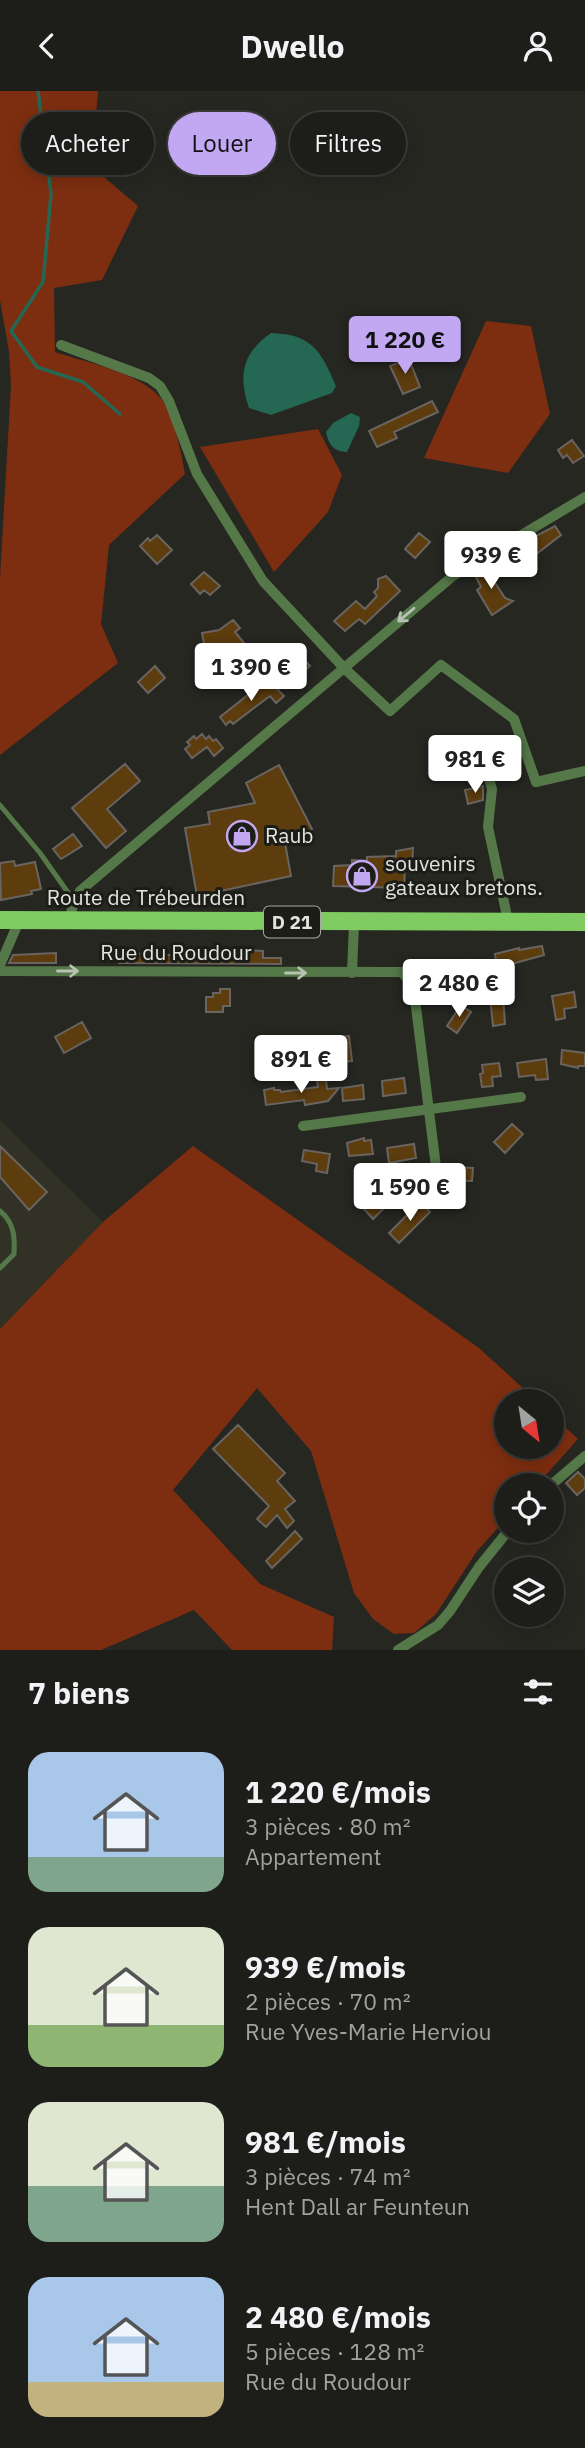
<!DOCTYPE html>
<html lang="fr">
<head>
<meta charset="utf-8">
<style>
	body { margin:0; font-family:"IBM Plex Sans",sans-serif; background:#252623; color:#f1f3f6; height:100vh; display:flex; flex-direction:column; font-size:26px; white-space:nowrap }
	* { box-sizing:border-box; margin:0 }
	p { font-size:23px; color:#a0a2a2 }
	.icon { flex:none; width:38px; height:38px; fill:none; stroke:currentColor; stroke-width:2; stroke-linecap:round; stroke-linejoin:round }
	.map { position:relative; height:1559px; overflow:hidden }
	.details { display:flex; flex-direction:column; background:#1d1d1a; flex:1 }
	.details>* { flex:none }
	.hud { position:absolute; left:21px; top:21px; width:544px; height:63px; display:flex; gap:14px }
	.needle { width:46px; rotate:150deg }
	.fabs { position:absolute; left:494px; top:1298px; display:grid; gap:14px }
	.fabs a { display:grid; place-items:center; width:70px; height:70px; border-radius:50%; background:#1d1d1a; box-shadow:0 4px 18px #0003,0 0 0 2px #3b3b39; font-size:35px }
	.price { position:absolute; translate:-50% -60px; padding:0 16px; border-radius:7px; background:#fff; color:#222; font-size:23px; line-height:46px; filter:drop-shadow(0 2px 4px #0008) }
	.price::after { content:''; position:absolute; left:50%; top:42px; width:21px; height:16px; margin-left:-10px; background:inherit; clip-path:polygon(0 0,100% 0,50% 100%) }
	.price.current { background:#c2a7f2; color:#111 }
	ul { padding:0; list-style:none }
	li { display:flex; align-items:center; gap:21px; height:175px; padding:0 28px }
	li span { display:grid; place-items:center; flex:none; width:196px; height:140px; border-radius:21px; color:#555 }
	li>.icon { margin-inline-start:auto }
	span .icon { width:84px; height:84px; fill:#fffc; stroke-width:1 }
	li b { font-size:30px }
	h2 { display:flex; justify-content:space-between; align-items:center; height:84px; padding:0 28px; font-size:30px }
	.chip { padding:0 24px; border-radius:32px; background:#1d1d1a; box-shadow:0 4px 18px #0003,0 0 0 2px #3b3b39; font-size:24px; line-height:63px }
	.chip.current { background:#c2a7f2; color:#111 }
	header { display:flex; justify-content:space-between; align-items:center; height:91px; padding:0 28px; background:#1d1d1a; font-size:32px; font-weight:700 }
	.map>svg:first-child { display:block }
</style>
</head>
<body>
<header><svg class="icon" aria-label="back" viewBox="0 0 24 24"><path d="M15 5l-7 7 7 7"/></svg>Dwello<svg class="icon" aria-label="person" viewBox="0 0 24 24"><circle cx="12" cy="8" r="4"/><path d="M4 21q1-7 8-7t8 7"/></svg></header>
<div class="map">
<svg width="585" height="1559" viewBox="0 0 585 1559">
	<rect width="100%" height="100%" fill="#272722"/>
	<path fill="#313126" d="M0,1029L103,1131L0,1238Z"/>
	<path fill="#7e2e10" d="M0,0H98L92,76L138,115L102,189L54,197L55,261C87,272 143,282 163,310C174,326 182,364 185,383L109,454L101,533L118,572L0,664V487L11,295L9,260L0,209Z
		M486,230L531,235L550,323L508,382L424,367Z
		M318,338L342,384L328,421L274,481L200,356Z
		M193,1055L479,1257L538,1311H506V1356H551V1323L578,1348L536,1395H506V1428L477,1460L436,1523L414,1542L394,1543L373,1528L354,1502L311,1360L257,1297L173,1399L260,1493L334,1526L332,1559H232L194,1519L101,1559H0V1238L103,1131Z"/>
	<path fill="#246753" d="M271,242C312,243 321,260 336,295L332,302L271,324L249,317C238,285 242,262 271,242Z
		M351,322L360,326L359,335L347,361C333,360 329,354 326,341L333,332Z"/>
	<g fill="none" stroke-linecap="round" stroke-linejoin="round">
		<path stroke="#246753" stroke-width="3.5" d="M38,0L51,103L43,191L11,240L37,276L83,291L120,323"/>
	</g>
	<path fill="#5d3d0e" stroke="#696460" stroke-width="2" d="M409,268L420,296L403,303L390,275Z
		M432,310L438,321L394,341L397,347L377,356L369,340Z
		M572,349L584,365L573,372L567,364L563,367L558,359Z
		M555,435L561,444L526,471L516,459L534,446Z
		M419,442L430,451L415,467L405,458Z
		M157,444L172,459L157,473L140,455L148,447L150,450Z
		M491,471L493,473L486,478L505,507L513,510L492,524L477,499L481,496L474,482Z
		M204,481L220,495L210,504L204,499L200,503L191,493Z
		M386,485L400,500L365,533L359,528L345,540L334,530L356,510L365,518L377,505L374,501L378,497V488Z
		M233,529L240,537L235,541L244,552L235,560L229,554L205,558L202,542L219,539Z
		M302,566L310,575L294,588L285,577Z
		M155,575L165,587L148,602L138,591Z
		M263,592L266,596L271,592L284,605L276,612L270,605L233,633L230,630L226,634L220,626Z
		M202,643L206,648L209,645L213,650L216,648L223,657L214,665L207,656L192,667L185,658L190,654L187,651L194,645L196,648Z
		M125,673L140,690L107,718L126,740L106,757L72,717Z
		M279,674L312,738L285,752L291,785L197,805L185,737L210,733L208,721L255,712L246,692Z
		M483,695V709L468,713L465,699Z
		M73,743L82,755L61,768L53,758Z
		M413,757L412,776H405L404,797L333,795L334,775L352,774V769L367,770V766L396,765V760Z
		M14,770L15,775L35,771L41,798L31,800L32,803L1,809L0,772Z
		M542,855L544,864L497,877L495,863L519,857V859Z
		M229,858L263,860V867H281V873L119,872V864L152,862V864H183V862H199L200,866L218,867V862L229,863Z
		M56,862V872H9L13,864Z
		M466,869V872H470L471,881L449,885L448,872Z
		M220,898H230V915H223V921H206V906H213V902H220Z
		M574,901L576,916L564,918L565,927L556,929L552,905Z
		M503,904L505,933L493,935L490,906Z
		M461,914L471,921L457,942L447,935Z
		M82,931L91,947L64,962L55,946Z
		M349,945L352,970L343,971L342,960L313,962L312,953L318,952L317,948Z
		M562,959L585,962V975H578V977L561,973Z
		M546,968L548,988L536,989L535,984L519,986L517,972Z
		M499,972L501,985L492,986L493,995L482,996L480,983L483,982L482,974Z
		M404,987L406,1002L383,1005L382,990Z
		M326,988L327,998L339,997L328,1010L305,1014L304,1009L266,1014L264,999L274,997V999H280L281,1001L318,996L317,989Z
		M363,994L364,1008L343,1010L342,997Z
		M512,1033L523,1043L505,1062L494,1051Z
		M364,1047V1050L371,1049L373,1063L349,1065L347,1052Z
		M414,1053L416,1067L389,1072L387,1057Z
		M0,1055L47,1101L29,1119L0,1086Z
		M304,1059L330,1063L327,1082L316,1080L317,1073L302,1070Z
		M452,1076L473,1077L472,1090L451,1089Z
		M401,1087L408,1094L373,1128L364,1118L374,1109V1096H381L388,1089L393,1094Z
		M420,1111L430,1121L399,1152L389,1142Z
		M238,1334L285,1382L277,1390L295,1410L285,1418L294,1430L287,1437L277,1424L266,1436L257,1428L269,1415L213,1358Z
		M578,1381L585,1388V1397L577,1404L566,1392Z
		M295,1440L302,1448L272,1477L266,1470Z"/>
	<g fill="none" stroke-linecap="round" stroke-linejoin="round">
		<path stroke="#557848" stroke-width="5" d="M0,714L40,762L74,810
			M0,1120C14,1132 15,1145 14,1163L0,1177"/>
		<path stroke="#557848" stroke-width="10" d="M61,254L149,287L160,295L169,310L197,383L263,490L344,577L390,620L441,574L514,628L536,691L585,680
			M486,677L492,698L488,736L508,830
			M69,830L74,810L80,800L453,485L585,406
			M0,874L16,837V829
			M0,880L401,881L413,892L438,1092
			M352,882L354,832
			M303,1035L521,1006
			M550,1395L585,1365
			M398,1559L438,1534L450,1520L479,1476L508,1440"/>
		<path stroke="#80ca62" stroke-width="18" d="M0,829L585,831"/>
	</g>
	<defs><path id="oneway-shaft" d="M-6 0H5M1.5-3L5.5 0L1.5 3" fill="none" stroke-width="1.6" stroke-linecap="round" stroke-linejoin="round" transform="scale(1.75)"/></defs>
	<g stroke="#b8c2b2">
		<use href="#oneway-shaft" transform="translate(406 524) rotate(140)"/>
		<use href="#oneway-shaft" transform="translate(68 880)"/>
		<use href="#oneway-shaft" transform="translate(296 882)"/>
	</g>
	<defs>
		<g id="shop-ring" transform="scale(1.575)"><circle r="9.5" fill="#1d1d18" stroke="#c2a7f2" stroke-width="1.5"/><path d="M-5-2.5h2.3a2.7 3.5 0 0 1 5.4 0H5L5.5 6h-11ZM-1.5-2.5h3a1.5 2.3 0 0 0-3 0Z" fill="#c2a7f2"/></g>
	</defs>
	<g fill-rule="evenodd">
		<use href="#shop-ring" x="242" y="745"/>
		<use href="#shop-ring" x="362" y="785"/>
	</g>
	<g text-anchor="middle" stroke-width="6" stroke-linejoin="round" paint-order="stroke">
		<rect fill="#1d1d18" stroke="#a7a7a3" stroke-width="2" x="264" y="815.5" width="56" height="31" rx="5"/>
		<g font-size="19" font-weight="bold" fill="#e2e2df">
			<text x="292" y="838">D 21</text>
		</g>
		<g font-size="21" fill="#e2e2df" stroke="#1d1d18" text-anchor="start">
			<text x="265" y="752">Raub</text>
			<text x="385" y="780">souvenirs<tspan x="385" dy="24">gateaux bretons.</tspan></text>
		</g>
		<g font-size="21" fill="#e2e2df" stroke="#1d1d18">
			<text x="146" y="814">Route de Trébeurden</text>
			<text x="176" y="869">Rue du Roudour</text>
		</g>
	</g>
</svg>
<div class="fabs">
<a><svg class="needle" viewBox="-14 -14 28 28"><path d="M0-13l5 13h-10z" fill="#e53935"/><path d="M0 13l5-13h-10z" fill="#a0a2a2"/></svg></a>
<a><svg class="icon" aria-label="locate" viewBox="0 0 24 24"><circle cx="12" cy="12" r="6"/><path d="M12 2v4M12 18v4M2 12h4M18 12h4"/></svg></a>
<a><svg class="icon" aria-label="layers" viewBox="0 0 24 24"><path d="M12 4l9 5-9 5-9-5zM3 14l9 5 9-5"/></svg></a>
</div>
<b class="price current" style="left:405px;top:285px">1 220 €</b>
<b class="price" style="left:491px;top:500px">939 €</b>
<b class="price" style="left:251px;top:612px">1 390 €</b>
<b class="price" style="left:475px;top:704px">981 €</b>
<b class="price" style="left:459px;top:928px">2 480 €</b>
<b class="price" style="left:301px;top:1004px">891 €</b>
<b class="price" style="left:410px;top:1132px">1 590 €</b>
<div class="hud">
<a class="chip">Acheter</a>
<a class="chip current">Louer</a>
<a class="chip">Filtres</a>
</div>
</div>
<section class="details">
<h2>7 biens<svg class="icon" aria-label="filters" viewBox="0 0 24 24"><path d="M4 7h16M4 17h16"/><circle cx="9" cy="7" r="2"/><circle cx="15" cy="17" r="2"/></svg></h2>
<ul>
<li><span style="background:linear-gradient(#a9c7e8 75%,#7fa58c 0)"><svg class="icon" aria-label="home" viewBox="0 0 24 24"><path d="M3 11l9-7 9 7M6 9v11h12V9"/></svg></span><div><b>1 220 €/mois</b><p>3 pièces · 80 m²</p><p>Appartement</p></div></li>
<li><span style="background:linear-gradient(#dfe7d0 70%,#8fb573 0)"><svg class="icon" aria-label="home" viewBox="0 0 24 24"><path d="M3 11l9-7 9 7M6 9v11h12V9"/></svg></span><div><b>939 €/mois</b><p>2 pièces · 70 m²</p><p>Rue Yves-Marie Herviou</p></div></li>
<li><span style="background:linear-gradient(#dfe7d0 60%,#7fa58c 0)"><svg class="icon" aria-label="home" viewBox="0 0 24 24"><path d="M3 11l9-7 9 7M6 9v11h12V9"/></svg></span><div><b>981 €/mois</b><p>3 pièces · 74 m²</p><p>Hent Dall ar Feunteun</p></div></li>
<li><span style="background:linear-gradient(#a9c7e8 75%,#c2b280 0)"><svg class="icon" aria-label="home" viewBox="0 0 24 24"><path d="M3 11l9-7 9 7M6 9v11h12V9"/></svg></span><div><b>2 480 €/mois</b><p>5 pièces · 128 m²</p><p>Rue du Roudour</p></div></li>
</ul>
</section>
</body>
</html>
